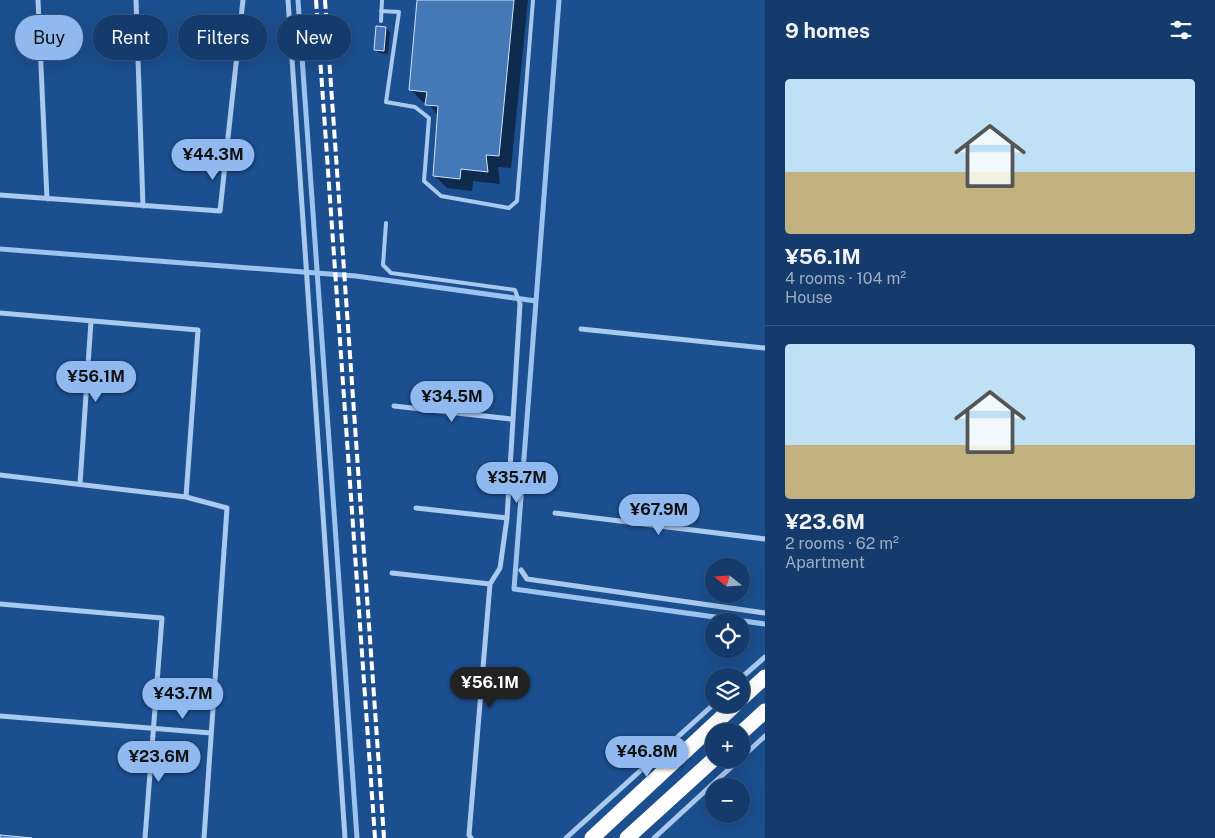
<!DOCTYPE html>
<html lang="en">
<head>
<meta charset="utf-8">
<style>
	body { margin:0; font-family:"Public Sans",sans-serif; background:#1d4271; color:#f1f3f6; height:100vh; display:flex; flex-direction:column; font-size:19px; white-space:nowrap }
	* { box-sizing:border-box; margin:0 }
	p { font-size:16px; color:#9dadc1 }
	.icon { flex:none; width:28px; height:28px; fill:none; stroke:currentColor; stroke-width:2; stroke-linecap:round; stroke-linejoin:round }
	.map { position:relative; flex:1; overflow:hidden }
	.panel { display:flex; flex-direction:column; background:#143b6b; width:450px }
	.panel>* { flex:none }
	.guide { position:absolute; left:15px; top:15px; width:475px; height:45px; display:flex; gap:10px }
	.needle { width:32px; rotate:288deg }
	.tools { position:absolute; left:705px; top:558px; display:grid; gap:10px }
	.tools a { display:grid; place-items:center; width:45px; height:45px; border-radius:50%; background:#143b6b; box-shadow:0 5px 20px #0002,0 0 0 1px #33557e; font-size:25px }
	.price { position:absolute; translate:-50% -42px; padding:0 11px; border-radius:18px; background:#90b9f0; color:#111; font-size:16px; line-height:32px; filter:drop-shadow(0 1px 2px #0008) }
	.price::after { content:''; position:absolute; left:50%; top:30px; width:15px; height:11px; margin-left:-8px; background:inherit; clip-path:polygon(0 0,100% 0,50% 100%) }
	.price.active { background:#222; color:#fff }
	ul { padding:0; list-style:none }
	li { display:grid; align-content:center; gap:10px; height:265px; padding:0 20px }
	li+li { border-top:1px solid #33557e }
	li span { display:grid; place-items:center; height:155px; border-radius:5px; color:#555 }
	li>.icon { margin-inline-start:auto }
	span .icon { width:90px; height:90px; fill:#fffc; stroke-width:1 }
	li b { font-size:21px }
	h2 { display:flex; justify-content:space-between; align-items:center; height:60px; padding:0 20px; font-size:21px }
	.tag { padding:0 18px; border-radius:22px; background:#143b6b; box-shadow:0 5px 20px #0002,0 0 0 1px #33557e; font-size:18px; line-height:45px }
	.tag.active { background:#90b9f0; color:#111 }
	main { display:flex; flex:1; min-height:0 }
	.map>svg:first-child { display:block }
</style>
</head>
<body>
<main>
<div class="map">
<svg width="765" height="838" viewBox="0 0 765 838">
	<rect width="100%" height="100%" fill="#1b4f8f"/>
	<path fill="#0007" d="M418,0H528L511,168L498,167L500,184L473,181L472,191L447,188L435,176L439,117L427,102H423L410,89Z
		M386,28L390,32L388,54L379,53L375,49Z"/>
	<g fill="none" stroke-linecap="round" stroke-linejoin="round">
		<path stroke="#9cc4f0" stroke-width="5" d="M298,0L357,838
			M0,249L356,276L536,301L559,0
			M536,301L514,589L765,624"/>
	</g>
	<path fill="#4478b7" stroke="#cfe3fa" d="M417,0H514L499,156L486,155L488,172L461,169L460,179L433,176L438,106L425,105L427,92L409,90Z
		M376,26L386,27L384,51L374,50Z
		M0,835L32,838H0Z"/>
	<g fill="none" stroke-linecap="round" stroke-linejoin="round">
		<path stroke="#a9c9ee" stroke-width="4" d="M381,11L399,12L386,102L415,107L429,118L424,181L441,196L509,208L517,201L533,0
			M381,21L382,0
			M386,223L383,265L391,273L515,290L520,304"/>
		<path stroke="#a9c9ee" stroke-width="5" d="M38,0L47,199
			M136,0L143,206
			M288,0L345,838
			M0,195L220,211L243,0
			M0,313L198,330L186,497L0,475
			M581,329L765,348
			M394,406L511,419
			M80,484L91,321
			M186,497L227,508L204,838
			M416,508L507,518
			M555,513L765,539
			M521,570L527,579L765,613
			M392,573L490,584L500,568L507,518L520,304
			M0,604L162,618L145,838
			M741,678L765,657
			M0,716L211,733
			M741,758L765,736
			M471,838L469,835L490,584
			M566,838L714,704
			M654,838L740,759"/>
		<path stroke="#fff" stroke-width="15" d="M741,699L765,677
			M741,733L765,711
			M592,838L736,704
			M627,838L714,759"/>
		<path stroke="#fff" stroke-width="4" stroke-dasharray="9 4" stroke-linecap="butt" d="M316,0L375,838
			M325,0L384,838"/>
	</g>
</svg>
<div class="tools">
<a><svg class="needle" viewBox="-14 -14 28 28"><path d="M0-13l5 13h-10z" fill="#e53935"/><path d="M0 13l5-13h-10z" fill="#9dadc1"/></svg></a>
<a><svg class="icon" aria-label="locate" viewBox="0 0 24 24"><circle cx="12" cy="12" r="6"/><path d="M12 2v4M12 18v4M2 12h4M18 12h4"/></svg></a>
<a><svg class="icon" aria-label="layers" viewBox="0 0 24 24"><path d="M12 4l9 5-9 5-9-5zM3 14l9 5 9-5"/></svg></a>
<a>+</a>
<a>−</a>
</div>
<b class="price" style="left:213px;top:181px">¥44.3M</b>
<b class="price" style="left:96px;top:403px">¥56.1M</b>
<b class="price" style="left:452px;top:423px">¥34.5M</b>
<b class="price" style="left:517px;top:504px">¥35.7M</b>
<b class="price" style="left:659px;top:536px">¥67.9M</b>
<b class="price active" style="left:490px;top:709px">¥56.1M</b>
<b class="price" style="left:183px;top:720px">¥43.7M</b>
<b class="price" style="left:647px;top:778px">¥46.8M</b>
<b class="price" style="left:159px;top:783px">¥23.6M</b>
<div class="guide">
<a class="tag active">Buy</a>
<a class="tag">Rent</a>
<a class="tag">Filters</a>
<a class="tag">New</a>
</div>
</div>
<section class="panel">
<h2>9 homes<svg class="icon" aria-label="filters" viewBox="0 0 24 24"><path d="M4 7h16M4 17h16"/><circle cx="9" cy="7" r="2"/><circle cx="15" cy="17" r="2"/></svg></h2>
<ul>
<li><span style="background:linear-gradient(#bfe0f5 60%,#c2b280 0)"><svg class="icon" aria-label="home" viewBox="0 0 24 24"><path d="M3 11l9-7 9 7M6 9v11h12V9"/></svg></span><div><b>¥56.1M</b><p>4 rooms · 104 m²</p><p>House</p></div></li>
<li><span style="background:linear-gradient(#bfe0f5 65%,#c2b280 0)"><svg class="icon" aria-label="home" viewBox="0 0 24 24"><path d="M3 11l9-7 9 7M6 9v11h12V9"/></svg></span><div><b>¥23.6M</b><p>2 rooms · 62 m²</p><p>Apartment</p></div></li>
</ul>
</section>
</main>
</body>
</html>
